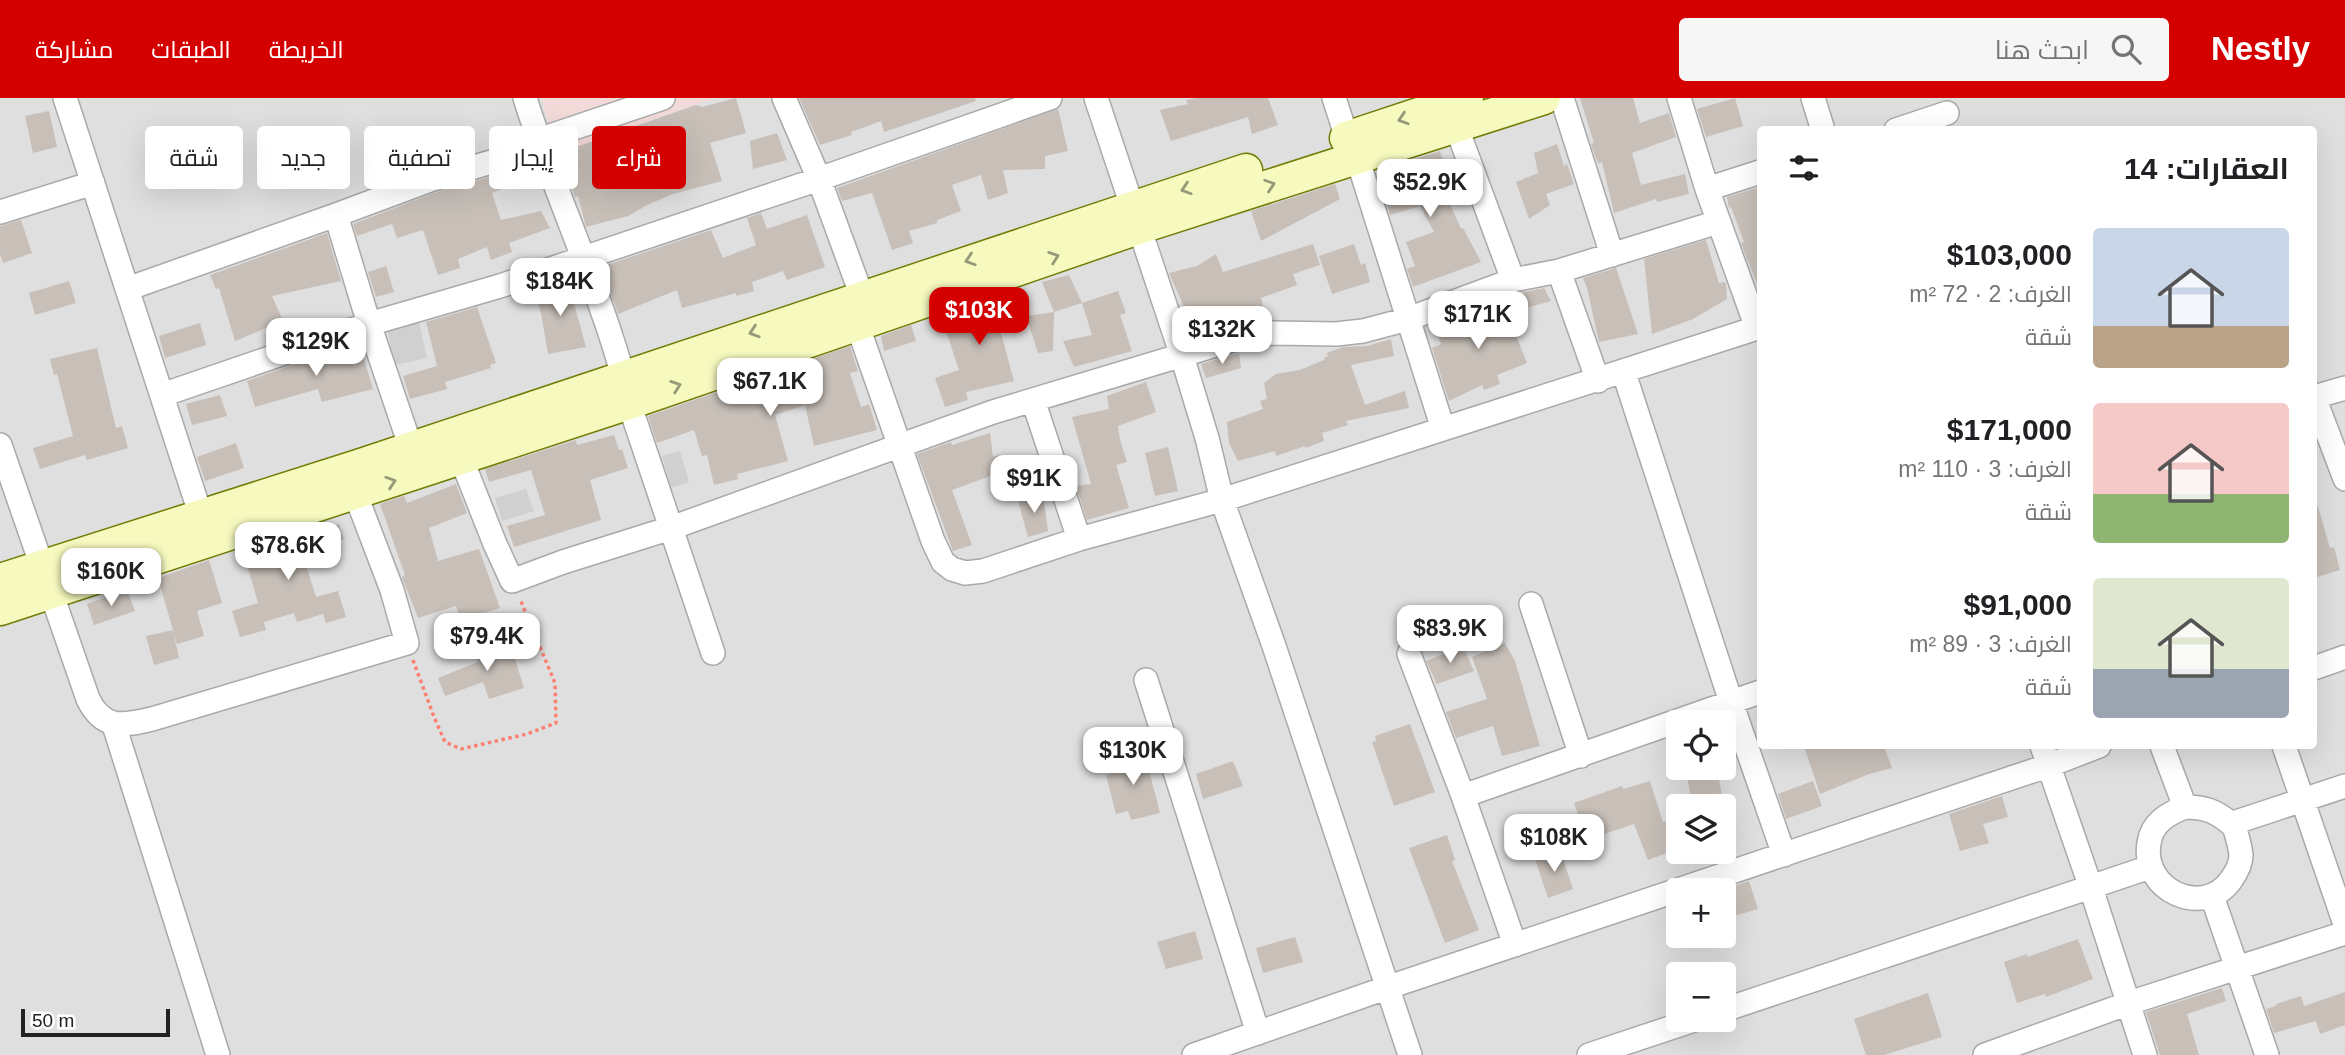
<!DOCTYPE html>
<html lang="ar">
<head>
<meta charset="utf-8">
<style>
	body { margin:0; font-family:Helvetica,Cairo,sans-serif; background:#f6f6f6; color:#202124; direction:rtl; height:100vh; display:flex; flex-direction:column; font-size:26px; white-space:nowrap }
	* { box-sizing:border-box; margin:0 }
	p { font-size:23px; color:#757577 }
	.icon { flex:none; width:38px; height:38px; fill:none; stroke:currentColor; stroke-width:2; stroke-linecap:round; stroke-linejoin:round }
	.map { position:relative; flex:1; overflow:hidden; direction:ltr }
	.details { position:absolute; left:1757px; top:28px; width:560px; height:623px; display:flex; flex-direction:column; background:#fff; border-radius:7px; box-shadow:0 7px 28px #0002; direction:rtl }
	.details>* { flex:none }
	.guide { position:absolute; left:21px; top:28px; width:665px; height:63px; direction:rtl; display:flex; gap:14px }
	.buttons { position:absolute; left:1666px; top:612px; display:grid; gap:14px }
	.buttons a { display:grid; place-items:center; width:70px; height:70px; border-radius:7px; background:#fff; box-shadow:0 7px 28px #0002; font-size:35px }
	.scale { position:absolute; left:21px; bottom:18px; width:149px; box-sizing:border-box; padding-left:7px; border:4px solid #222; border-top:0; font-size:19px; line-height:24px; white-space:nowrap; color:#222; -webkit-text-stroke:5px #fff; paint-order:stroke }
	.price { position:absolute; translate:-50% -60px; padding:0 16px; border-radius:14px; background:#fff; color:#222; font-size:23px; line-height:46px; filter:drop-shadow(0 2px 4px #0008) }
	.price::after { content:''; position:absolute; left:50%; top:42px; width:21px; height:16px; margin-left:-10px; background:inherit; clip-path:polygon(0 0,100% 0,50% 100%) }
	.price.on { background:#d40000; color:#fff }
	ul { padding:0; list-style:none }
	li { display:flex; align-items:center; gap:21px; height:175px; padding:0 28px }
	li span { display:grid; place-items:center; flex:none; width:196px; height:140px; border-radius:7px; color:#555 }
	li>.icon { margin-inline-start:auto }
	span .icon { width:84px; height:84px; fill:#fffc; stroke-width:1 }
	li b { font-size:30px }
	h2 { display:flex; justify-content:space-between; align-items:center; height:84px; padding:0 28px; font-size:30px }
	.chip { padding:0 24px; border-radius:7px; background:#fff; box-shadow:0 7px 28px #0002; font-size:24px; line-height:63px }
	.chip.on { background:#d40000; color:#fff }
	header { display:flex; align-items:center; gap:42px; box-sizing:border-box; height:98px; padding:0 35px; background:#d40000; color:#fff }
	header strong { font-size:33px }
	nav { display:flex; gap:38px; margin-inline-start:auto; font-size:24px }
	.search { width:490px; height:63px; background:#f6f6f6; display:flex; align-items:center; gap:18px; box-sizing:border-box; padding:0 24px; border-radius:7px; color:#757577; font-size:26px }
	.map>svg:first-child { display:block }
</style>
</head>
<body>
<header>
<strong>Nestly</strong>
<div class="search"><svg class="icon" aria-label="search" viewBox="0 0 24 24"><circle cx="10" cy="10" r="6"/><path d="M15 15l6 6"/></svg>ابحث هنا</div>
<nav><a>الخريطة</a><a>الطبقات</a><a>مشاركة</a></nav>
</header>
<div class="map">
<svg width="2345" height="957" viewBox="0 0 2345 957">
	<rect width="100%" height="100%" fill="#f2efe9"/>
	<path fill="#e0dfdf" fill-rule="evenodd" d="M0,0H2345V957H0ZM1760,32H2314V648H1760ZM1678,625H1724V670H1678ZM1678,709H1724V754H1678ZM1678,793H1724V838H1678ZM1678,877H1724V922H1678Z"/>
	<path fill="#f2dad9" d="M541,0H714L558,56Z"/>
	<path fill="#d0d0d0" d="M417,215L427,260L395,267L385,222Z
		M680,353L689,384L671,390L662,358Z
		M526,391L534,413L502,423L495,400Z"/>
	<path fill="#c7bfb8" d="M736,0L746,35L710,45L722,83L673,96L649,106L628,118L586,129L578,98L575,99L559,55L696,7L702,9Z
		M799,0H975L976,3L884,34L881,23L851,34L852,37L820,47Z
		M1197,0H1268L1278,27L1252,36L1248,19L1171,43L1160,12L1188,6L1186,2Z
		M1580,0H1633L1640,25L1669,15L1676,39L1632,55L1641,87L1685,76L1689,96L1657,104L1656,101L1614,115L1602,64L1599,66L1595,58L1591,46L1594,45Z
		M1735,0L1743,28L1706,39L1697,11Z
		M1058,11L1068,53L1045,58V71L1003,72L1008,95L988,102L981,77L952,87L961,113L937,122V125L909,133L913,145L892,152L872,95L842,103L837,90Z
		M49,13L57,49L33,55L25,18Z
		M777,35L787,62L753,71L750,43Z
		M1557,46L1564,68L1567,66L1574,86L1546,96L1550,107L1529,121L1516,84L1538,75L1534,55Z
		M1440,53L1449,82L1441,85L1461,131L1463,130L1481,164L1413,189L1407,171L1415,168L1406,144L1434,134L1420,108L1390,117L1379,81L1401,74L1399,66Z
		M530,67L534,79L492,95L501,122L541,113L550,130L509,145L512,154L491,162L487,149L458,161L460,170L438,177L423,132L397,140L392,126L357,138L353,126L434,95Z
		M1335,86L1340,101L1261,143L1251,113Z
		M1760,89V194L1741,145L1744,144L1731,109L1729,110L1727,99Z
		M761,115L767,131L807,117L825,169L787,182L783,173L752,184L754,193L736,198V195L682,210L677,192L618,216L601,169L711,132L723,160L756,147L747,120Z
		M21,122L32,155L3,165L0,156V128Z
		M327,135L341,183L272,198L283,223L235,243L219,190L216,191L210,177Z
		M1706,142L1719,185L1725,184L1726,186L1727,201L1693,221L1652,236L1644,161Z
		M1313,146L1320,167L1293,176L1297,187L1261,200L1263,208L1229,217L1228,214L1193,229L1169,175L1197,168L1216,156L1223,174Z
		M1354,146L1361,167L1365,165L1370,184L1332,196L1319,158Z
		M386,168L394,194L376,199L368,174Z
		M1616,170L1638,236L1599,244L1587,190L1583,180Z
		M1069,177L1082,205L1054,214L1042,184Z
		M567,180L586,249L548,256L541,215L534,191Z
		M69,183L76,205L35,217L29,195Z
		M1544,190L1551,203L1522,211L1516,196Z
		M1015,192L1024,226L1001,235L1014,283L966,294L968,302L945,309L935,280L959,272L941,218L991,202L990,200Z
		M1118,193L1126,215L1120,217L1132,253L1074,269L1063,243L1092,237L1082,205Z
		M1503,204L1527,265L1497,277L1500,286L1484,292L1482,287L1449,303L1432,250L1441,246L1438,238L1463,232L1459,217Z
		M477,209L496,265L490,267L491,270L445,284L447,291L410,301L403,278L437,268L426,224Z
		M1054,214L1053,253L1038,255L1026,218Z
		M200,225L206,247L165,260L159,238Z
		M911,227L916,243L884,253L881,238Z
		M1391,241L1394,258L1351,267L1365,307L1405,293L1409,310L1346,323L1348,327L1322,335L1324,343L1305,350V348L1276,358L1275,353L1238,363L1229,345L1227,324L1263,311L1260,303L1267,301L1264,285L1276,276L1300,272L1324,262V260L1328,258L1327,255L1343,249L1367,248Z
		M359,244L373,291L322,304L318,291L255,309L247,283Z
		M850,248L858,273L850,275L861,309L869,306L877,332L814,348L805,307L775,317L788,363L737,376L738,381L714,387L707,357L702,358L694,332L657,345L648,318L735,288L741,306L787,292L783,280L817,269L815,260Z
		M97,250L116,330L122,328L128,350L87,362L85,357L40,371L33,350L73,338L57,276L54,277L50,261Z
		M1239,255L1241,270L1206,280L1201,266Z
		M1146,284L1156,314L1118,328L1120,342L1127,364L1116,367L1129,410L1087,422L1076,388L1091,386L1072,319L1109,311L1107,298Z
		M220,297L227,318L192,327L186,306Z
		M990,335L993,359L999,357L1004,373L952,392L972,447L953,453L917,356L951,344L952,347Z
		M614,337L619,352L622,351L628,370L590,382L601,422L514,449L507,428L545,417L531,372L489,384L485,371L576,342L577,347Z
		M236,345L244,370L205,383L197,359Z
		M1168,349L1178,393L1155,398L1145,355Z
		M1010,382L1015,396L998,402L994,388Z
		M456,386L467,415L429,430L438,463L479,451L500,510L461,522L456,508L418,520L402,479L405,477L380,406L404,398L407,405Z
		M1043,396L1048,433L1028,439L1018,403Z
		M2318,408L2330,450L2334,449L2340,472L2314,480V409Z
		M339,426L344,441L331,445L333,451L304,461L316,499L338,493L346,519L326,525L323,516L297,524L294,515L264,524L266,532L240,539L232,513L258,505L243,453Z
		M209,462L222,505L197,513L204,538L177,546L158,480Z
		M127,492L135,513L94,527L87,506Z
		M173,532L179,560L154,567L146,538Z
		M509,542L524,590L489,601L483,584L445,598L438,580L478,564L474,554Z
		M1505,545L1515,563L1540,648L1502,658L1493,628L1456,640L1446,614L1487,601L1472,559Z
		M1463,548L1474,573L1437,586L1426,563Z
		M1410,626L1435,694L1394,708L1372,644L1376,643L1375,638Z
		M1804,648H1884L1892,670L1869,676L1820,696Z
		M1144,653L1160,715L1131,722L1128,713L1116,716L1106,677L1117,674L1113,661Z
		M1233,663L1243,688L1203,701L1196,676Z
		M1686,670H1717L1724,709H1692Z
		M1650,683L1663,724L1678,720V751L1648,762L1634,726L1587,742L1574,705L1622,688L1623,691Z
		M1813,683L1822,708L1786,721L1778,696Z
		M2002,698L2008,719L1983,726L1989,745L1960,753L1949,716Z
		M1447,737L1455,762L1452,763L1479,832L1445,845L1409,750Z
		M1560,752L1573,791L1548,800L1535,761Z
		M1749,783L1758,811L1734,818L1726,791Z
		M1195,833L1203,861L1166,871L1157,844Z
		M1295,839L1303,864L1263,875L1256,850Z
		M2078,841L2093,881L2046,899L2045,896L2017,905L2004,864L2027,856V859Z
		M2222,890L2226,903L2187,916L2199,957H2160L2146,914Z
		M2345,894V927L2320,936L2316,923L2274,935L2266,911L2276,908V906L2301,898L2304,908Z
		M1928,895L1942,939L1884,957H1866L1854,921Z"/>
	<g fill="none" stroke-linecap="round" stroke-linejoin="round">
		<g stroke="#a9a9a9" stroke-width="26">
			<path id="minor" d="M65,0L201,418
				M525,0C547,72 578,141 602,212C613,243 623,273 629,305L713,555
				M784,0L819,81L867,212
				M1096,0L1182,258L1207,340L1222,402L1274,548L1410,957
				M1334,0L1347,40
				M1562,0L1612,157
				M1679,0L1707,91
				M1813,0L1823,32
				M1456,28L1513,182L1559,173L1598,283
				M1896,32L1947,15
				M1357,59L1443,331
				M0,114L93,85
				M336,117L430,82L525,54L538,42L663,0
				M1559,173L1718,124
				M127,191L336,117L369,226L411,350
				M857,226L933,443L943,464L952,471L965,475L983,473L1079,441L1222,402L1760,229
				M1757,230L1707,91L1760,74
				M1624,275L1731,604L1784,757
				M162,297L369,226L500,188L819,81L1050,0
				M2314,299L2345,381
				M2314,299L2345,290
				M1033,302L1079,441
				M0,347L88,601C103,632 123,628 152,621L407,545L392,492L355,395
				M461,360L495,446L512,483L563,464L671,430L993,314L1239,240L1273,235L1336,236L1363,233L1408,221L1513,182
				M1531,506L1581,658
				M1409,556L1463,698L1515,847
				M2314,570L2345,559
				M1146,582L1258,935
				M114,627L218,957
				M2042,648L2091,790L2145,957
				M2162,648L2185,709
				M2284,648L2345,826
				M1463,698L1760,594
				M2185,709C2205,709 2216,713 2231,726L2233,725C2236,735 2240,746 2241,757C2241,765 2236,775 2231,782C2203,821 2141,792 2149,745C2152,725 2167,716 2185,709Z
				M2233,725L2345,688
				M2212,798L2267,957
				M1724,912L2150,769
				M1194,957L1386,890L2050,667L2099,648
				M1589,957L1694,922
				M1985,957L2129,905L2345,835"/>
		</g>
		<g stroke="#707d05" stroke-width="35">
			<path id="secondary" d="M1346,40L1467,0
				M0,482L358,368L1246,72
				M0,511L629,305L1141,129L1544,0"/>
		</g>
		<path stroke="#fa8072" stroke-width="3.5" stroke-dasharray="3.5 3.5" stroke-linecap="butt" d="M413,562L434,619L445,644L461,651L527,636L556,625L555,585L520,501"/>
		<use href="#minor" stroke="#fff" stroke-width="23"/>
		<use href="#secondary" stroke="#f7fabf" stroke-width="32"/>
	</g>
	<defs><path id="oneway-chevron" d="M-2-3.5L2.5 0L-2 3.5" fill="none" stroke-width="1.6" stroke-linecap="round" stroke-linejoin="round" transform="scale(1.75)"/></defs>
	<g stroke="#979978">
		<use href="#oneway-chevron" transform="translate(1403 21) rotate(162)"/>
		<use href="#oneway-chevron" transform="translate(1270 87) rotate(-18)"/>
		<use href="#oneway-chevron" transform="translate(1186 91) rotate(162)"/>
		<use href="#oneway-chevron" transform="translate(1054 159) rotate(-19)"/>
		<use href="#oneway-chevron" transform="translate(970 162) rotate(162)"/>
		<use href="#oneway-chevron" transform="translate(754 234) rotate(162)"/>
		<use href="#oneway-chevron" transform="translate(676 288) rotate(-19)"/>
		<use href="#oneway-chevron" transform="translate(391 384) rotate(-18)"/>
	</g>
</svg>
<div class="buttons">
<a><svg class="icon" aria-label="locate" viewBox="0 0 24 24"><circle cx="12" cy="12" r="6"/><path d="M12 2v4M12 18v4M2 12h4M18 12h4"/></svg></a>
<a><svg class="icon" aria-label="layers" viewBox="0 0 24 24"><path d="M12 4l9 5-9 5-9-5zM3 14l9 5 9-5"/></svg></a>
<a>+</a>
<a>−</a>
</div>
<div class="scale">50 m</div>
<b class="price" style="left:1430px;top:121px">$52.9K</b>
<b class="price" style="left:560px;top:220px">$184K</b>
<b class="price on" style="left:979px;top:249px">$103K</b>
<b class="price" style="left:1478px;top:253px">$171K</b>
<b class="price" style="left:1222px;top:268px">$132K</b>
<b class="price" style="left:316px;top:280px">$129K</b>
<b class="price" style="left:770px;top:320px">$67.1K</b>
<b class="price" style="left:1034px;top:417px">$91K</b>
<b class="price" style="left:288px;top:484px">$78.6K</b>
<b class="price" style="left:111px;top:510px">$160K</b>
<b class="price" style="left:1450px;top:567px">$83.9K</b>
<b class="price" style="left:487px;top:575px">$79.4K</b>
<b class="price" style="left:1133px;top:689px">$130K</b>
<b class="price" style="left:1554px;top:776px">$108K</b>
<div class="guide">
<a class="chip on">شراء</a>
<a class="chip">إيجار</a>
<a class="chip">تصفية</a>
<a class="chip">جديد</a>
<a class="chip">شقة</a>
</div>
<section class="details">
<h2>العقارات: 14<svg class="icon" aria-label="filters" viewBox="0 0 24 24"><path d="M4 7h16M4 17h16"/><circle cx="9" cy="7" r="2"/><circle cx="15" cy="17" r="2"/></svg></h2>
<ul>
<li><span style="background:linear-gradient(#c9d6e8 70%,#b9a48a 0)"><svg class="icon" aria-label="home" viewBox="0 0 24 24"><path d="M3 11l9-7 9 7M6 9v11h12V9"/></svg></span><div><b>$103,000</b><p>الغرف: 2 · 72 m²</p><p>شقة</p></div></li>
<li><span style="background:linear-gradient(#f6c9c9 65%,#8fb573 0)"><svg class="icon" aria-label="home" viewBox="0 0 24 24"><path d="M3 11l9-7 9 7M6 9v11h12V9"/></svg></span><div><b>$171,000</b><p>الغرف: 3 · 110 m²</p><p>شقة</p></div></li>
<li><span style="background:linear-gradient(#dfe7d0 65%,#9aa5b1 0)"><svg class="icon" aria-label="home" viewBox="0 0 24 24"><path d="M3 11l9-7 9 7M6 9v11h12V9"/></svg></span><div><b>$91,000</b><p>الغرف: 3 · 89 m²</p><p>شقة</p></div></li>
</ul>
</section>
</div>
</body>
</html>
